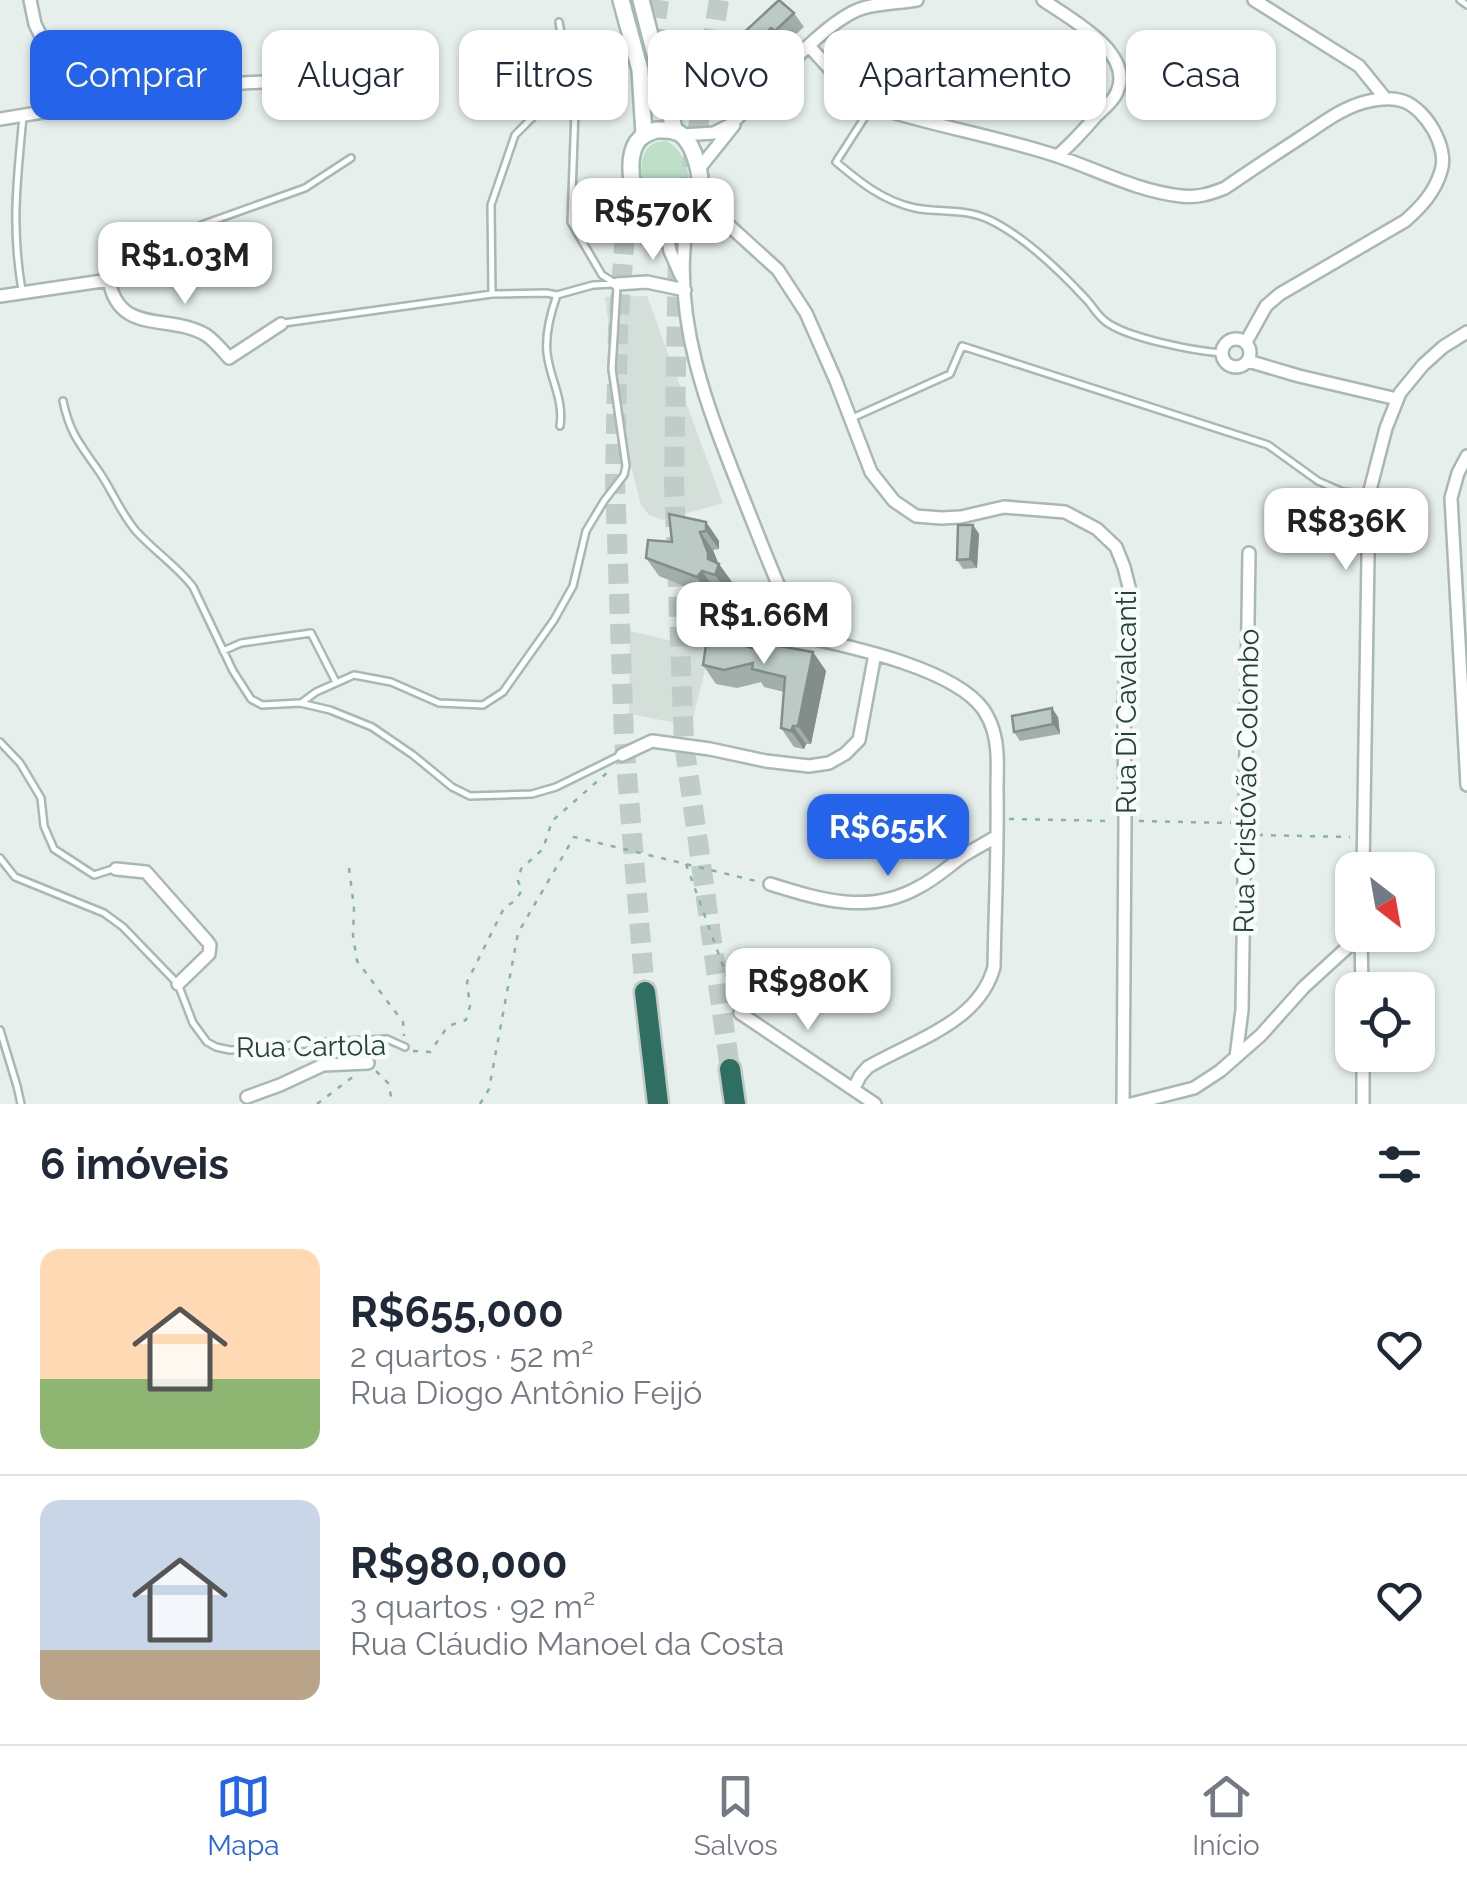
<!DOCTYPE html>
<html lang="pt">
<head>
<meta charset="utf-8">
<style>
	body { margin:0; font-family:Raleway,sans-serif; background:#f6f6f7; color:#1f2937; height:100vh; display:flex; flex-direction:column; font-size:38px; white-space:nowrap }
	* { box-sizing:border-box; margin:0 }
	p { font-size:32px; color:#747a83 }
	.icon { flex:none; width:55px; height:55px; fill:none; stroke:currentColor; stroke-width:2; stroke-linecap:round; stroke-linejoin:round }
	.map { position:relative; height:1104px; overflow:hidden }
	.panel { display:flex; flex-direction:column; background:#fff; flex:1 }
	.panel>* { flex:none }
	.guide { position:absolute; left:30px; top:30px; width:1408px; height:90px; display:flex; gap:20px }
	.needle { width:65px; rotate:149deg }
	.tools { position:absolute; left:1335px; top:852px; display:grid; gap:20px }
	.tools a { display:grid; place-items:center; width:100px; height:100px; border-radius:20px; background:#fff; box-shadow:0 2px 8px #0004; font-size:50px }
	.price { position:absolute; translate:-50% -85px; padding:0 22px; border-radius:20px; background:#fff; color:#222; font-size:32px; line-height:65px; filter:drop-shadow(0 2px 5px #0008) }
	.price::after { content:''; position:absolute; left:50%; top:60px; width:30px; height:22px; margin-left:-15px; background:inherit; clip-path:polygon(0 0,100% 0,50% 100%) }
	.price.selected { background:#2563eb; color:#fff }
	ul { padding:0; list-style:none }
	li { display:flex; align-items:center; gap:30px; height:250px; padding:0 40px }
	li+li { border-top:2px solid #e0e1e3 }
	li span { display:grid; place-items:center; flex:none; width:280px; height:200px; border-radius:20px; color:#555 }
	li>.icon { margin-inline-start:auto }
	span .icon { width:120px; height:120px; fill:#fffc; stroke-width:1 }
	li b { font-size:42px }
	h2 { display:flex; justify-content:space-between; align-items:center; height:120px; padding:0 40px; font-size:42px }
	.pill { padding:0 35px; border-radius:20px; background:#fff; box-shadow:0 2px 8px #0004; font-size:35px; line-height:90px }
	.pill.selected { background:#2563eb; color:#fff }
	.menu { display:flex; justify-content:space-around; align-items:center; height:140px; border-top:2px solid #e0e1e3; background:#fff; font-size:28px; color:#747a83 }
	.menu a { display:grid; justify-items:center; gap:5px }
	.menu .selected { color:#2563eb }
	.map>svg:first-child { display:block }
</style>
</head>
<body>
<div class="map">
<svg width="1467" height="1104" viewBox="0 0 1467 1104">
	<rect width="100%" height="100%" fill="#e6efeb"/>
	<path fill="#d4dfda" d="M647,296L723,503L663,520L649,515L641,505L622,430L605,297Z
		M630,631L710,650L693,718L677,723L629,714Z"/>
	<path fill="#bfe0c8" d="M666,141C688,150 698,192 681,210C652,243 627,162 651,145C655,141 661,142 666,141Z"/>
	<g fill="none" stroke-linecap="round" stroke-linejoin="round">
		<path stroke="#bfccc8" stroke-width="20" stroke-dasharray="20 10" stroke-linecap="butt" d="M719,0L678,250L674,485L684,743L730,1069
			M644,107L659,0
			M634,175L625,233L618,330L615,481L624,738L645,992"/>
		<g stroke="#a8b8b2" stroke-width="10">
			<path id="lane" d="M1460,0L1467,5
				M559,22L575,111L571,222L602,275L615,283
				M872,106L836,162C860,182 883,201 915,208C940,213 966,208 990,220C1025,237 1058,269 1085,298C1092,305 1097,315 1105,321C1126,338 1195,351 1222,353
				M110,280L135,266L163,245L204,224L305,188L351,158
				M22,290C11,227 17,180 23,117
				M492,294L491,205L515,135L542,108L571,88
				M557,295C551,312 545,334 547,353C550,380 564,398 560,426
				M284,323L492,294L546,293L557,295L593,285L614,284
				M63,401C70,434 80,444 98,470C112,490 120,512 136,531C154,551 177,566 193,587L233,671L251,699L262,705L300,703L330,710L372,727L413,755L452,787L470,796L532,794L556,787L619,756
				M850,419L950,374L962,346L1268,445L1318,481L1343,492L1366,494
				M223,651L241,643L311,633L336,682
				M301,703L316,692L354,675L391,682L439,703L483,705L503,692L554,620L573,586L586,531L604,501L624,475L626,466L612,369L617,287
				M0,742L20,763L41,798L44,826L54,849L94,875L113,869
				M0,858L15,877L104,913L123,927L178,984L193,1023L207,1042L216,1047L230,1050L249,1049L327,1042L387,1039L405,1047
				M0,1030L17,1086L21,1104"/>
		</g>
		<g stroke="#a8b8b2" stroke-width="16">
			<path id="street" d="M30,0L35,24L75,107
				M1043,0C1070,19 1135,52 1117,92C1113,102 1103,109 1096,116C1083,131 1072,144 1057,156
				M1254,0L1359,66L1385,98
				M809,46L849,90L872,106C933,126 996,136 1057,156C1098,170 1137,191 1181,196C1197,198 1210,194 1225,188C1251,170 1277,153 1303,136C1323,123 1342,108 1365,102C1377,99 1391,97 1403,101C1426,109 1449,148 1441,171C1435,192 1421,207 1405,221L1280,294L1266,306L1246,342
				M0,119L208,85L316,79L335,75
				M682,135L714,133L730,125C763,95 823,20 863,8C880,3 899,3 917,0
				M698,170L734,125
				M700,199L778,270L806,313L836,381L871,472L894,501L916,516L941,518L961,517L1004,507L1065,512L1097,529L1116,547L1124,567L1130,591L1124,704L1125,821L1123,1104
				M686,230C672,328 713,421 748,510C765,552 781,596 802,636C851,647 953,668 983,709C987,715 991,723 993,730C999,749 997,771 997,791C998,850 995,908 994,967C979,1023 914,1040 868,1067L860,1076L854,1088
				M666,232L670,251L681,276
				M617,284L647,282L685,290
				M0,296L109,280C119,336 169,313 206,335C215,341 222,350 229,358L281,324
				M1222 353a14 14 0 1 1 28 0a14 14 0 1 1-28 0Z
				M1248,361L1299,376L1397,399
				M1467,456L1458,473L1451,498L1467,785
				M622,755L652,741L710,749L766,761L809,766L829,763L845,754L859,740L875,654
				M116,869L146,872L207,941L210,945L209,954L178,984
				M1363,870L1369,494L1386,428L1400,393L1423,365L1443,347L1467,332
				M770,884C821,900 870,915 919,887C935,879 949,866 963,856C974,849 986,843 997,836
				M1361,935L1362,990
				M740,1013L875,1104
				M1363,1055V1104
				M1236,1057L1242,1010L1249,553
				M247,1097L280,1085L323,1065L368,1063
				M1131,1104L1194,1088L1220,1071L1261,1035L1304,987L1361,935"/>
		</g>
		<g stroke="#a4bbb3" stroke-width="20">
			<path id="secondary" d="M621,0L640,70L644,135
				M641,0L675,132
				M656,130C663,130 672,129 679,133C703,147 713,227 678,232C640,238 620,168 637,142C642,135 648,133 656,130Z"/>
		</g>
		<g stroke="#c2cac8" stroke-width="25">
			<path id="highway" d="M645,992L658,1104
				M730,1069L735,1104"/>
		</g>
		<path stroke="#86b3a5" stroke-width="2.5" stroke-dasharray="5 8" stroke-linecap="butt" d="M1009,819L1111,821
			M1139,821L1231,823
			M1258,835L1350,837
			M686,864L736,1002
			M349,868L354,908L353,936L357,961L403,1022L404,1036
			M413,1051L430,1052L448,1026L466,1020L470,1006L467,982L504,908L516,900L522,890L518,881L521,869L543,849L552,821L609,771
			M376,1071L389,1084L392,1104
			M317,1104L354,1076
			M480,1104L489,1089L518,933L574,837L756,881"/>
		<use href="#lane" stroke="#fff" stroke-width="5"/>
		<use href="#street" stroke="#fff" stroke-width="11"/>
		<use href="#secondary" stroke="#fff" stroke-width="15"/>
		<use href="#highway" stroke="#2f6f62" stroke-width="20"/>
	</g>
	<path fill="#a1aea9" d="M794,13L804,27L784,45L781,42L747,74L735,63L726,49Z
		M706,522L719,541V549L713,550L718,563L732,582L728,593L715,589L709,596L659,576L646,558Z
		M973,525L979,534L977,568L963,569L957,560Z
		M728,626L735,636L746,646L763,651L813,652L826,671L811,744H806L804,749L794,747L781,728L784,692L764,687L761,682L737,688L716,684L703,665L714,632Z
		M1058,717L1060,734L1020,741L1014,732Z"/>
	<path fill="#838d89" d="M706,522L719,541V549L706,531Z
		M973,525L979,534L977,568L970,559Z
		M700,532L713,550L719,565V564L732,582L728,593L715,575L708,559Z
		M702,571L715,589L709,596L697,577Z
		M813,652L826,671L811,744L798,726Z
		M1052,708L1058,717L1060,734L1053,724Z
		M793,726L806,744L804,749L791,731Z"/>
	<path fill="#bbcac4" stroke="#838d89" stroke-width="2.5" d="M779,0L794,13L775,31L771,28L737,60L726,49Z
		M669,514L706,522V531L700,532L708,553V559L719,564L715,575L702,571L697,577L646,558L648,540L672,542Z
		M958,525H973L970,559L957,560Z
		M722,625L728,626L733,635L740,637L739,644L763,651L768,644L813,652L798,726H793L791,731L781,728L785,677L752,669L753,663L724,670L703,665L708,632H714Z
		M1052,708L1053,724L1014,732L1012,716Z"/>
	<g text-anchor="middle" stroke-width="9" stroke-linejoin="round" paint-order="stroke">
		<g font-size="28" fill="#24423a" stroke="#f7fbf9">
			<text transform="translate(1126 702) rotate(-90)" y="10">Rua Di Cavalcanti</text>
			<text transform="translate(1246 781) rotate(-89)" y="10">Rua Cristóvão Colombo</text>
			<text transform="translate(311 1046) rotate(-1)" y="10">Rua Cartola</text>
		</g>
	</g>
</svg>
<div class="tools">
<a><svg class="needle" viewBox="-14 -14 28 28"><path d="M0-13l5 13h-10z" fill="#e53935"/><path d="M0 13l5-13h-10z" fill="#747a83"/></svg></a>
<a><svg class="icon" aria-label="locate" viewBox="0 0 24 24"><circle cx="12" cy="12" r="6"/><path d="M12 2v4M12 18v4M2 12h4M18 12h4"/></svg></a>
</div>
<b class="price" style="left:653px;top:263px">R$570K</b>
<b class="price" style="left:185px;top:307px">R$1.03M</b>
<b class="price" style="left:1346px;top:573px">R$836K</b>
<b class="price" style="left:764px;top:667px">R$1.66M</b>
<b class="price selected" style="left:888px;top:879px">R$655K</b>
<b class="price" style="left:808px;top:1033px">R$980K</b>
<div class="guide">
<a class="pill selected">Comprar</a>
<a class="pill">Alugar</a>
<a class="pill">Filtros</a>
<a class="pill">Novo</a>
<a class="pill">Apartamento</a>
<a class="pill">Casa</a>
</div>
</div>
<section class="panel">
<h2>6 imóveis<svg class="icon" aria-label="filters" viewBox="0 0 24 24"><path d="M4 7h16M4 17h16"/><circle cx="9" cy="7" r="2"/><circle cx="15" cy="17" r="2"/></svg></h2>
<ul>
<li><span style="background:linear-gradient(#ffd9b3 65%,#8fb573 0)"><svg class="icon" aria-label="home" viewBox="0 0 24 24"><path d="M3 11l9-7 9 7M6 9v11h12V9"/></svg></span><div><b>R$655,000</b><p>2 quartos · 52 m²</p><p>Rua Diogo Antônio Feijó</p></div><svg class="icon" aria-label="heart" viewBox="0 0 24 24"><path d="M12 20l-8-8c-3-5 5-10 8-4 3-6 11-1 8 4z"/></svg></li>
<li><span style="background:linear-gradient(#c9d6e8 75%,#b9a48a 0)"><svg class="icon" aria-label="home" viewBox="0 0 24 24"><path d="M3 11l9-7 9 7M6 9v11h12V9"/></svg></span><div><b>R$980,000</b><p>3 quartos · 92 m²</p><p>Rua Cláudio Manoel da Costa</p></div><svg class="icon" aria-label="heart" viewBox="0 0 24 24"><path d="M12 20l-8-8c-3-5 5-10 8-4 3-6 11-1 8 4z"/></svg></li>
</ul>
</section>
<nav class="menu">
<a class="selected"><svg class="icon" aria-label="map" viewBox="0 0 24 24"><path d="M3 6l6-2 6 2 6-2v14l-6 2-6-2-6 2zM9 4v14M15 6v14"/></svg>Mapa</a>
<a><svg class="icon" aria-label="saved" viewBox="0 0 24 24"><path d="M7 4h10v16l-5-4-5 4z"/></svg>Salvos</a>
<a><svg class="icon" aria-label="home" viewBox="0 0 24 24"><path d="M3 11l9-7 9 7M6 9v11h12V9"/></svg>Início</a>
</nav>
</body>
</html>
